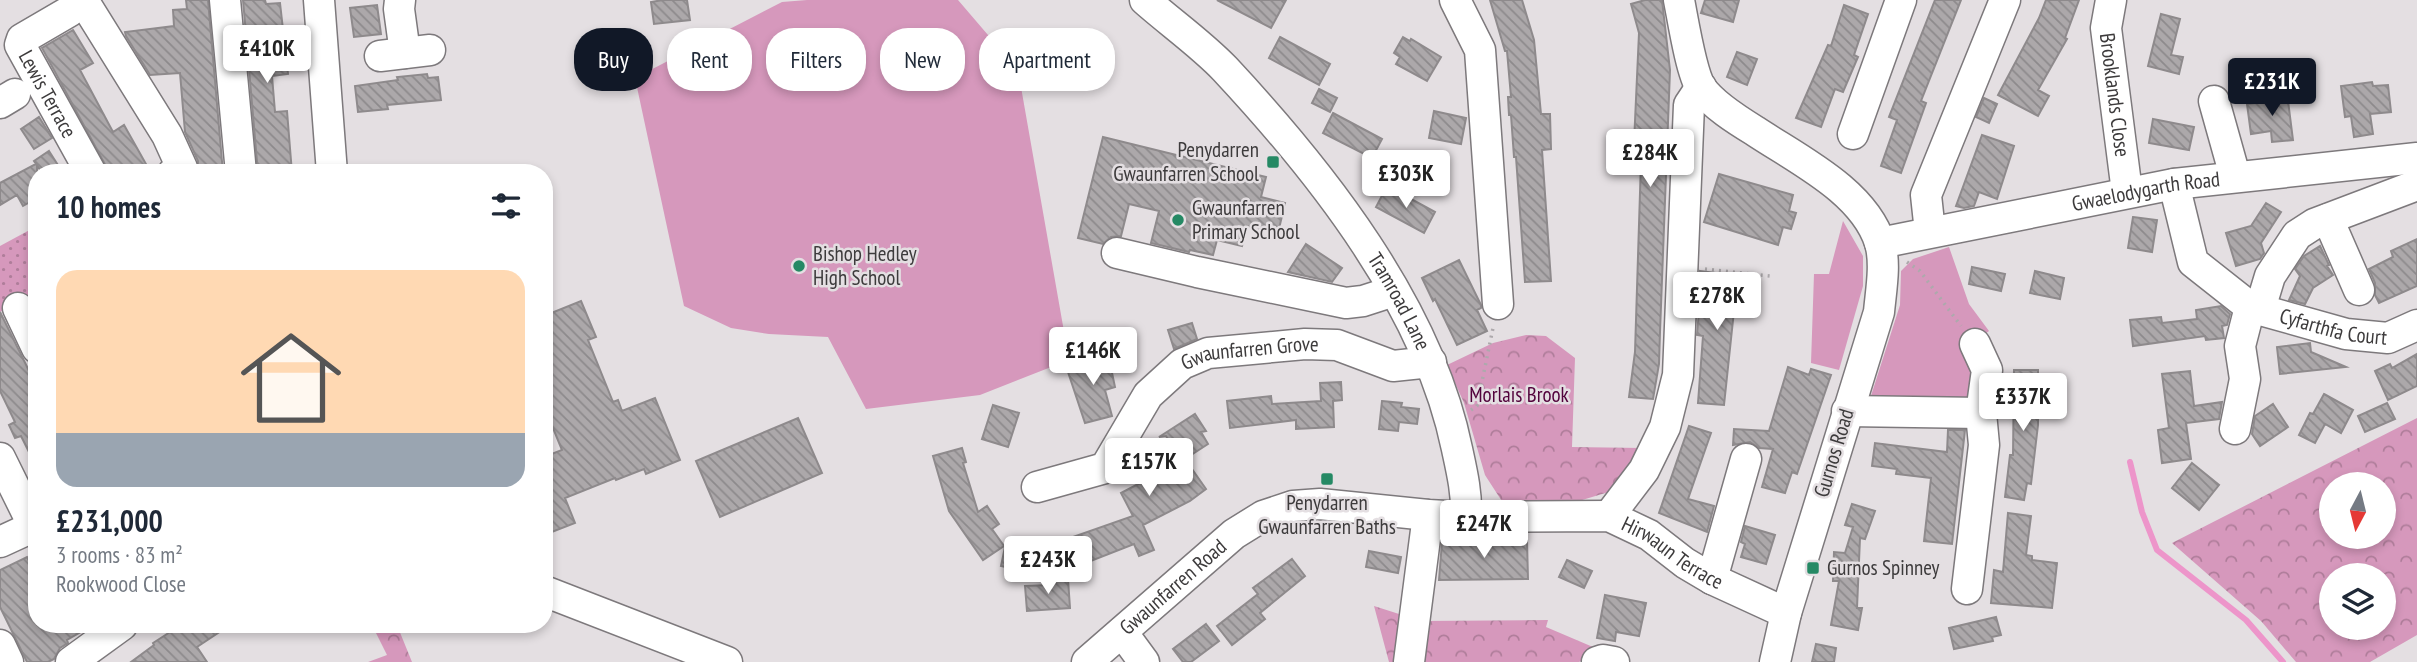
<!DOCTYPE html>
<html lang="en">
<head>
<meta charset="utf-8">
<style>
	body { margin:0; font-family:"PT Sans Narrow",sans-serif; background:#f2f2f3; color:#1f2937; height:100vh; display:flex; flex-direction:column; font-size:26px; white-space:nowrap }
	* { box-sizing:border-box; margin:0 }
	p { font-size:23px; color:#747a83 }
	.icon { flex:none; width:38px; height:38px; fill:none; stroke:currentColor; stroke-width:2; stroke-linecap:round; stroke-linejoin:round }
	.map { position:relative; flex:1; overflow:hidden }
	.details { position:absolute; left:28px; top:164px; width:525px; height:469px; display:flex; flex-direction:column; background:#fff; border-radius:28px; box-shadow:0 4px 10px #0003 }
	.details>* { flex:none }
	.guide { position:absolute; left:574px; top:28px; width:665px; height:63px; display:flex; gap:14px }
	.needle { width:46px; rotate:187deg }
	.tools { position:absolute; left:2319px; top:472px; display:grid; gap:14px }
	.tools a { display:grid; place-items:center; width:77px; height:77px; border-radius:50%; background:#fff; box-shadow:0 4px 10px #0003; font-size:35px }
	.price { position:absolute; translate:-50% -60px; padding:0 16px; border-radius:7px; background:#fff; color:#222; font-size:23px; line-height:46px; filter:drop-shadow(0 2px 4px #0008) }
	.price::after { content:''; position:absolute; left:50%; top:42px; width:21px; height:16px; margin-left:-10px; background:inherit; clip-path:polygon(0 0,100% 0,50% 100%) }
	.price.active { background:#111827; color:#fff }
	ul { padding:0; list-style:none }
	li { display:grid; align-content:center; gap:14px; height:371px; padding:0 28px }
	li span { display:grid; place-items:center; height:217px; border-radius:21px; color:#555 }
	li>.icon { margin-inline-start:auto }
	span .icon { width:126px; height:126px; fill:#fffc; stroke-width:1 }
	li b { font-size:30px }
	h2 { display:flex; justify-content:space-between; align-items:center; height:84px; padding:0 28px; font-size:30px }
	.tag { padding:0 24px; border-radius:28px; background:#fff; box-shadow:0 4px 10px #0003; font-size:24px; line-height:63px }
	.tag.active { background:#111827; color:#fff }
	.map>svg:first-child { display:block }
</style>
</head>
<body>
<div class="map">
<svg width="2417" height="662" viewBox="0 0 2417 662">
	<defs>
		<pattern id="forest-crowns" width="20" height="18" patternUnits="userSpaceOnUse" patternTransform="scale(1.75)"><rect width="20" height="18" fill="#d698bc"/><path d="M2 6a3 3 0 1 1 6 0M12 15a3 3 0 1 1 6 0" fill="none" stroke="#af7d9a"/></pattern>
		<pattern id="park-dots" width="8" height="8" patternUnits="userSpaceOnUse" patternTransform="scale(1.75)"><rect width="8" height="8" fill="#d698bc"/><path d="M2 2h.1M6 6h.1" fill="none" stroke="#af7d9a" stroke-width="1.8" stroke-linecap="round"/></pattern>
		<pattern id="building-back-hatch" width="6" height="6" patternUnits="userSpaceOnUse" patternTransform="scale(1.75)"><rect width="6" height="6" fill="#aca8aa"/><path d="M-1 5l2 2M0 0l6 6M5-1l2 2" fill="none" stroke="#8d8a8c"/></pattern>
	</defs>
	<rect width="100%" height="100%" fill="#e4dfe2"/>
	<path fill="#d698bc" d="M807,0H958L1018,70L1069,360L980,395L866,409L828,337L769,334L731,328L684,306L635,78L782,2Z
		M1843,221L1863,256V286L1839,370L1811,363L1814,274H1829Z
		M1949,247L1969,304L1989,331L1970,345L1976,400L1870,399L1900,305L1901,271L1913,259Z"/>
	<path fill="url(#forest-crowns)" fill-rule="evenodd" d="M1526,335L1546,336L1575,358L1572,447L1642,448L1612,491L1559,507L1505,506L1485,475L1464,403L1447,365L1493,343Z
		M2417,418V635L2370,662H2296L2261,621L2172,543ZM2331,485H2384V537H2331ZM2331,576H2384V628H2331Z
		M1374,606L1421,621L1548,620L1546,627L1600,650L1579,662H1389Z
		M372,625H401L399,630L412,662H368L387,655Z"/>
	<path fill="url(#park-dots)" d="M37,226V292L0,312V246Z"/>
	<g fill="none" stroke-linecap="round" stroke-linejoin="round">
		<path stroke="#ed95ca" stroke-width="6" d="M2130,462L2142,512L2157,550L2246,620L2283,662"/>
	</g>
	<path fill="url(#building-back-hatch)" stroke="#8e8a8c" stroke-width="2" d="M186,0H208L223,173H198V161L185,132L180,73L150,75L126,36L125,32L174,26L173,10L187,9Z
		M243,0H265L266,4L280,3L288,74L272,76L275,112L287,111L292,173H258Z
		M663,0H687L690,20L654,24L651,2Z
		M1217,0H1286L1271,28Z
		M1490,0H1522L1534,40L1541,114H1550L1551,149L1542,150L1551,281L1525,282L1516,157H1514L1511,115H1509L1508,97H1511L1507,51H1505Z
		M1645,0H1662L1670,70L1660,332L1659,364L1653,399L1629,397L1635,352L1641,161H1630L1631,143H1634L1639,33L1631,4Z
		M1705,0H1739L1733,22L1701,13Z
		M1935,0H1961L1921,101L1926,103L1901,173L1881,166L1897,120L1889,117Z
		M2046,0H2079L2065,38L2067,39L2038,90L2049,96L2038,116L1998,95L2039,18Z
		M377,5L381,34L354,37L350,8Z
		M1844,5L1868,14L1854,55L1858,57L1843,92L1835,89L1821,127L1796,118L1828,45L1831,46Z
		M2161,14L2180,19L2171,55L2183,57L2179,74L2148,66Z
		M73,30L93,63L80,70L113,132L124,125L151,173H110L108,170L42,48Z
		M1280,37L1330,64L1319,85L1269,58Z
		M1403,37L1410,41L1411,39L1441,57L1427,81L1396,64L1400,57L1394,53Z
		M1737,52L1757,59L1747,85L1727,77Z
		M427,74L428,78L438,77L441,100L387,105L388,109L358,112L355,86L398,80L397,77Z
		M2372,82L2373,86L2388,85L2391,112L2370,114L2373,134L2354,137L2351,116L2345,117L2341,86Z
		M1319,89L1337,98L1330,112L1312,103Z
		M2287,93L2293,140L2272,142L2271,131L2251,134L2247,104L2272,101L2271,95Z
		M1984,98L1997,104L1989,123L1976,117Z
		M1434,111L1466,118L1461,144L1429,138Z
		M1333,113L1382,139L1372,158L1323,133Z
		M39,117L52,138L34,149L21,129Z
		M2153,119L2194,127L2189,150L2149,143Z
		M1982,135L2014,146L1997,199L1979,192L1974,206L1964,208L1956,206Z
		M1103,137L1266,177L1261,197L1285,203L1278,233L1247,226L1242,246L1217,240L1213,255L1190,250L1189,252L1151,243L1159,211L1129,204L1121,236L1111,237L1103,244L1078,238Z
		M49,151L63,173H42L37,165V198L23,206L17,195L0,205V183L36,164L34,161Z
		M1719,174L1793,195L1789,211L1796,213L1791,229L1783,227L1778,245L1704,222Z
		M1387,186L1435,212L1424,233L1376,207Z
		M2266,203L2281,212L2261,243L2264,253L2260,259L2236,266L2226,233L2251,226Z
		M2133,217L2157,220L2152,252L2128,248Z
		M2417,239V286L2379,303L2375,295V283L2369,269L2393,257L2391,251Z
		M1306,244L1342,268L1332,282L1288,272Z
		M2320,246L2329,265L2327,266L2333,275L2313,288L2305,304L2289,300L2300,276L2295,269L2304,256Z
		M1459,260L1481,305V308L1477,310L1487,331L1457,345L1435,299L1433,301L1422,278Z
		M1972,267L2005,274L2001,291L1969,284Z
		M1700,271L1748,277L1746,293L1736,292L1724,405L1698,403L1703,336L1697,335L1701,287Z
		M2035,271L2064,278L2060,299L2030,293Z
		M581,301L596,337L588,340L613,402L618,400L622,411L655,398L680,460L646,474L644,469L616,480L615,478L565,498L575,523L544,535V457L562,450L544,406V316Z
		M2221,306L2230,314L2227,325L2222,326L2224,338L2206,340L2205,336L2133,346L2130,320L2161,317L2162,323L2197,319L2196,310Z
		M0,312L37,387V468L21,436L15,438L9,425L15,422L0,391Z
		M1192,323L1197,339L1174,349L1168,330Z
		M2310,343L2311,352L2346,367L2280,374L2277,347Z
		M1108,354L1115,387L1105,390L1112,416L1085,423L1066,366Z
		M2417,354V386L2388,400L2375,371L2390,364L2392,368Z
		M1788,367L1809,375L1811,369L1831,375L1797,474L1792,472L1785,493L1762,487L1773,449L1759,448L1750,442L1733,445L1734,429L1769,431Z
		M2014,370H2038V425L2031,484L2027,483L2024,500L2005,497L2010,455H2013Z
		M2190,371L2194,406L2222,402L2219,419L2186,423L2191,459L2162,463L2158,430L2169,428L2162,374Z
		M1341,382L1342,400L1333,401L1334,427L1296,429V420L1230,428L1227,401L1271,396L1272,404L1321,401L1320,383Z
		M2324,394L2353,410L2341,433L2325,424L2315,443L2299,435L2310,413L2313,414Z
		M1382,401L1402,403L1401,407L1419,409L1417,424L1399,422L1398,431L1379,429Z
		M2387,403L2395,419L2365,432L2358,416Z
		M2273,404L2288,427L2260,446L2252,434L2255,416Z
		M993,405L1019,413L1008,447L982,439Z
		M1195,414L1206,431L1201,432L1208,444L1185,459L1206,489L1190,501L1143,525L1154,550L1139,556L1134,544L1078,566L1067,539L1133,516L1121,493L1171,467L1161,451L1171,444L1166,436L1159,437Z
		M798,418L822,473L720,517L696,461Z
		M1689,426L1711,433L1688,499L1714,506L1707,532L1659,513Z
		M1948,430H1965L1952,544L1924,541L1931,478L1896,474L1897,469L1872,466L1875,443L1947,452Z
		M962,448L966,462L963,463L978,512L987,506L999,524L992,529L1004,546L983,560L949,511L933,456Z
		M2192,463L2219,485L2199,510L2172,488Z
		M1852,504L1875,511L1865,539L1860,538L1857,608H1862L1858,630L1831,625L1839,581H1833L1834,552L1845,553L1853,527L1845,525Z
		M2008,513L2031,516L2026,555L2032,556V560L2057,563L2052,608L1991,603L1994,570L2003,572Z
		M1745,526L1775,535L1766,564L1741,557L1745,544L1741,542Z
		M1527,540L1528,579L1439,580L1442,542Z
		M1005,547L1023,551L1019,570L1001,566Z
		M1369,551L1401,557L1398,573L1366,567Z
		M27,557L37,577V625H93L67,640L68,643L60,648L54,659L48,662H27L0,607V570Z
		M1292,559L1305,576L1260,613L1265,619L1232,645L1217,626L1258,594L1253,588Z
		M1567,560L1592,571L1584,588L1559,577Z
		M1068,579L1070,608L1027,611L1025,586L1052,585L1051,580Z
		M1605,595L1646,603L1639,636L1616,632L1615,641L1597,638Z
		M1996,617L2001,635L1992,637L1993,641L1954,649L1949,628Z
		M1206,624L1219,641L1191,662H1183L1173,649Z
		M181,625H230L197,647L207,662H131L154,645L153,643Z
		M1816,644L1836,648L1834,662H1812Z"/>
	<g fill="none" stroke-linecap="round" stroke-linejoin="round">
		<g stroke="#7d797c" stroke-width="33">
			<g id="minor">
				<path id="s1" d="M80,0L70,11L22,39L20,45L91,173"/>
				<path d="M83,0L167,135L182,168L173,173"/>
				<path d="M225,0L241,173"/>
				<path d="M319,0L332,173"/>
				<path d="M400,0L399,9L405,53"/>
				<path id="s2" d="M1145,0C1171,23 1201,44 1225,69C1322,173 1428,307 1457,449C1462,472 1467,493 1466,517"/>
				<path d="M1455,0L1480,50L1498,304"/>
				<path d="M1679,0C1683,20 1691,72 1701,88C1713,105 1737,120 1755,131C1797,159 1864,191 1880,243C1886,264 1881,290 1879,312L1786,613L1775,662"/>
				<path id="s3" d="M2111,0L2106,28L2127,192"/>
				<path d="M380,56L430,50"/>
				<path d="M2214,101L2235,176"/>
				<path d="M0,103L15,94"/>
				<path d="M1853,134L1901,0"/>
				<path d="M2174,184L2193,262L2250,307L2240,346L2245,379L2235,429"/>
				<path d="M2328,219L2359,290"/>
				<path d="M1930,232L1926,195L2005,0"/>
				<path id="s4" d="M1880,243L2174,184L2417,158"/>
				<path d="M1117,253L1197,272L1346,303L1363,301L1394,291"/>
				<path id="s5" d="M2250,307L2346,334L2388,338L2417,325"/>
				<path d="M18,308L37,348"/>
				<path d="M2260,309L2270,276L2297,235L2314,224L2417,185"/>
				<path d="M1847,411L1981,413"/>
				<path d="M0,458L37,533"/>
				<path id="s6" d="M1037,487L1105,468L1148,395L1182,364L1208,353L1305,344L1337,345L1393,366L1431,362"/>
				<path d="M1609,516L1644,470L1665,427L1678,375L1689,105L1701,87"/>
				<path d="M0,542L37,525"/>
				<path d="M1712,579L1746,459"/>
				<path d="M1967,589L1984,445L1981,413L1987,370L1975,344"/>
				<path d="M544,591L727,662"/>
				<path d="M1122,632L1144,662"/>
				<path d="M0,645L8,662"/>
				<path d="M71,662L122,625"/>
				<path id="s7" d="M1087,662L1234,534L1263,516L1293,506L1320,504L1428,515L1466,517L1609,516L1649,535L1685,563L1712,579L1786,613"/>
				<path d="M1409,662L1428,515"/>
				<path d="M1597,662L1603,660L1614,662"/>
			</g>
		</g>
		<path stroke="#ada9ac" stroke-width="3.5" stroke-dasharray="2 5" stroke-linecap="butt" d="M1907,262L1920,271L1961,326
			M1705,269L1770,276
			M1471,410L1477,406L1493,328"/>
		<use href="#minor" stroke="#fff" stroke-width="30"/>
	</g>
	<g fill="#258964" stroke="#e4dfe2" stroke-width="2.5">
		<rect x="1266" y="155" width="14" height="14" rx="3.5"/>
		<circle cx="1178" cy="220" r="7"/>
		<circle cx="799" cy="266" r="7"/>
		<rect x="1320" y="472" width="14" height="14" rx="3.5"/>
		<rect x="1806" y="561" width="14" height="14" rx="3.5"/>
	</g>
	<g text-anchor="middle" stroke-width="5" stroke-linejoin="round" paint-order="stroke">
		<g font-size="21" fill="#3d3b3c" stroke="#e4dfe2">
			<text dy="7" stroke="none"><textPath href="#s1" startOffset="133">Lewis Terrace</textPath></text>
			<text dy="7" stroke="none"><textPath href="#s3" startOffset="96">Brooklands Close</textPath></text>
			<text dy="7" stroke="none"><textPath href="#s4" startOffset="271">Gwaelodygarth Road</textPath></text>
			<text dy="7" stroke="none"><textPath href="#s2" startOffset="397">Tramroad Lane</textPath></text>
			<text dy="7" stroke="none"><textPath href="#s5" startOffset="86">Cyfarthfa Court</textPath></text>
			<text dy="7" stroke="none"><textPath href="#s6" startOffset="271">Gwaunfarren Grove</textPath></text>
			<text transform="translate(1834 453) rotate(-73)" y="7">Gurnos Road</text>
			<text dy="7" stroke="none"><textPath href="#s7" startOffset="651">Hirwaun Terrace</textPath></text>
			<text dy="7" stroke="none"><textPath href="#s7" startOffset="114">Gwaunfarren Road</textPath></text>
		</g>
		<g font-size="21" fill="#3d3b3c" stroke="#e4dfe2" text-anchor="start">
			<text x="1259" y="157" text-anchor="end">Penydarren<tspan x="1259" dy="24">Gwaunfarren School</tspan></text>
			<text x="1192" y="215">Gwaunfarren<tspan x="1192" dy="24">Primary School</tspan></text>
			<text x="813" y="261">Bishop Hedley<tspan x="813" dy="24">High School</tspan></text>
			<text x="1327" y="510" text-anchor="middle">Penydarren<tspan x="1327" dy="24">Gwaunfarren Baths</tspan></text>
			<text x="1827" y="575">Gurnos Spinney</text>
		</g>
		<g font-size="21" fill="#52033c" stroke="#e4dfe2">
			<text x="1519" y="402">Morlais Brook</text>
		</g>
	</g>
</svg>
<div class="tools">
<a><svg class="needle" viewBox="-14 -14 28 28"><path d="M0-13l5 13h-10z" fill="#e53935"/><path d="M0 13l5-13h-10z" fill="#747a83"/></svg></a>
<a><svg class="icon" aria-label="layers" viewBox="0 0 24 24"><path d="M12 4l9 5-9 5-9-5zM3 14l9 5 9-5"/></svg></a>
</div>
<b class="price" style="left:267px;top:85px">£410K</b>
<b class="price active" style="left:2272px;top:118px">£231K</b>
<b class="price" style="left:1650px;top:189px">£284K</b>
<b class="price" style="left:1406px;top:210px">£303K</b>
<b class="price" style="left:1717px;top:332px">£278K</b>
<b class="price" style="left:1093px;top:387px">£146K</b>
<b class="price" style="left:2023px;top:433px">£337K</b>
<b class="price" style="left:1149px;top:498px">£157K</b>
<b class="price" style="left:1484px;top:560px">£247K</b>
<b class="price" style="left:1048px;top:596px">£243K</b>
<div class="guide">
<a class="tag active">Buy</a>
<a class="tag">Rent</a>
<a class="tag">Filters</a>
<a class="tag">New</a>
<a class="tag">Apartment</a>
</div>
<section class="details">
<h2>10 homes<svg class="icon" aria-label="filters" viewBox="0 0 24 24"><path d="M4 7h16M4 17h16"/><circle cx="9" cy="7" r="2"/><circle cx="15" cy="17" r="2"/></svg></h2>
<ul>
<li><span style="background:linear-gradient(#ffd9b3 75%,#9aa5b1 0)"><svg class="icon" aria-label="home" viewBox="0 0 24 24"><path d="M3 11l9-7 9 7M6 9v11h12V9"/></svg></span><div><b>£231,000</b><p>3 rooms · 83 m²</p><p>Rookwood Close</p></div></li>
</ul>
</section>
</div>
</body>
</html>
